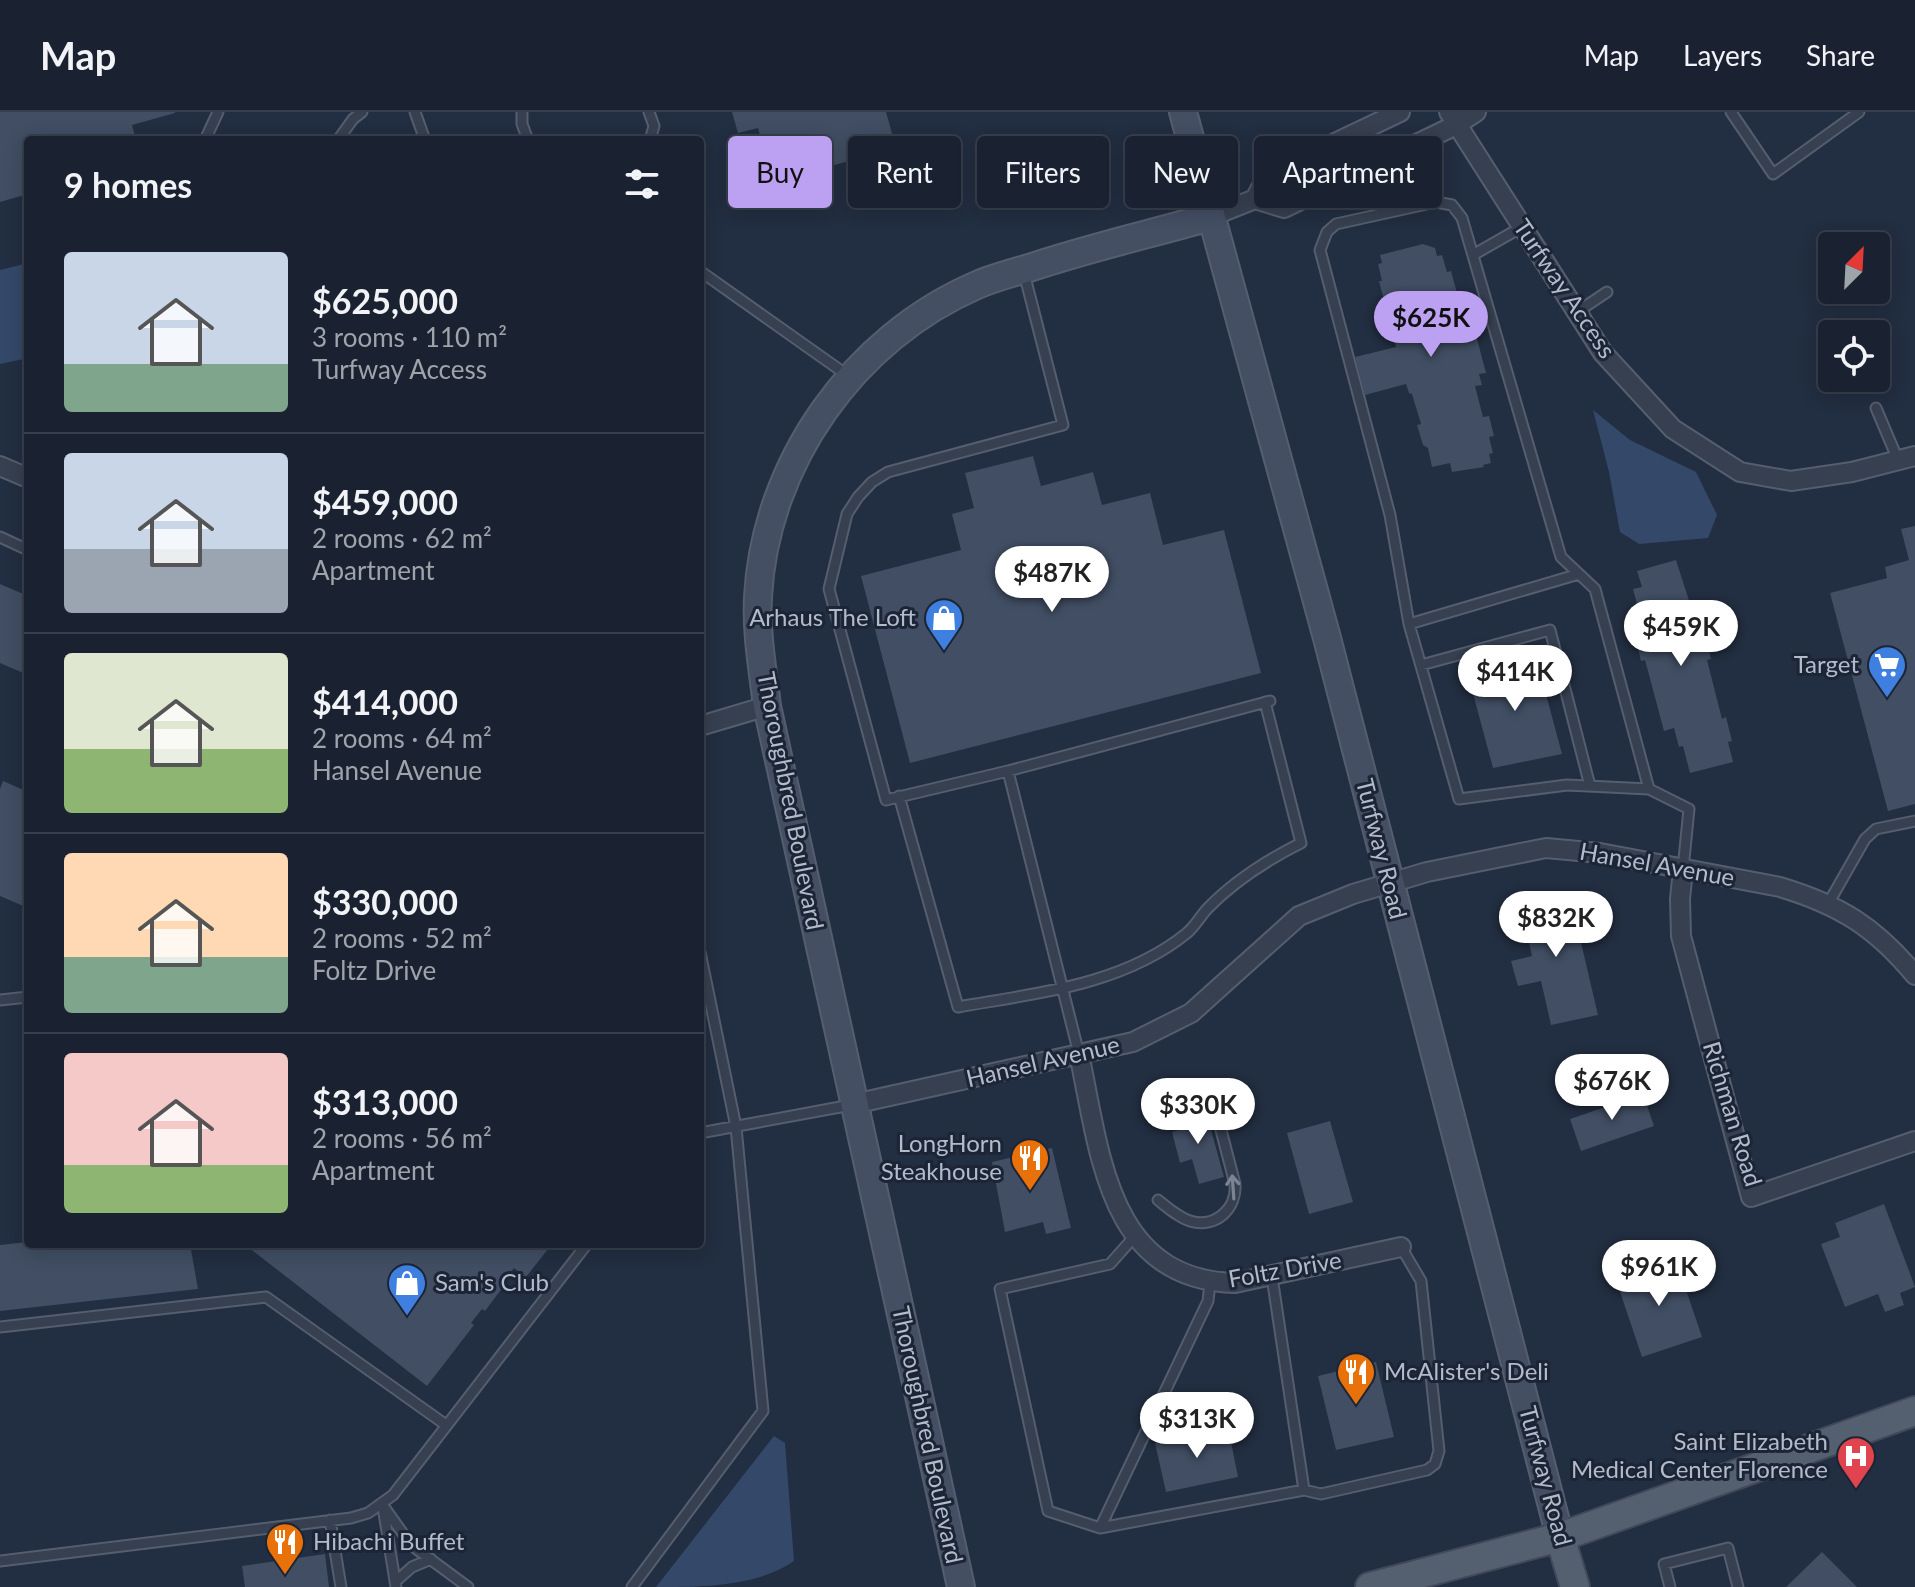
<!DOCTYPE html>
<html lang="en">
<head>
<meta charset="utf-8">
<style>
	body { margin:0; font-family:Lato,sans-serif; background:#232a39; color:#f1f3f6; height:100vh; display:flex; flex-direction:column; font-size:30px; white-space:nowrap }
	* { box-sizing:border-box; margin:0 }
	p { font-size:26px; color:#9fa4ab }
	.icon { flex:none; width:44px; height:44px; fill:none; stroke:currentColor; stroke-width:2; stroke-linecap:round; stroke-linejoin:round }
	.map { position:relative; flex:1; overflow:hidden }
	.side { position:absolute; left:24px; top:24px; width:680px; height:1112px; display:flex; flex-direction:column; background:#1a2231; border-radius:8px; box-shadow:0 4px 20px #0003,0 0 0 2px #383f4d }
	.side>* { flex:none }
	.banner { position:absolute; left:728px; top:24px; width:760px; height:72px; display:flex; gap:16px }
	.needle { width:52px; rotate:24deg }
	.controls { position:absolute; left:1818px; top:120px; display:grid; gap:16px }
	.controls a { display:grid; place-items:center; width:72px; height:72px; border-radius:8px; background:#1a2231; box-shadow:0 4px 20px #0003,0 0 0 2px #383f4d; font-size:40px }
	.price { position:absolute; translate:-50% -68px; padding:0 18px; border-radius:28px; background:#fff; color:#222; font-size:26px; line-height:52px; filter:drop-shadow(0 2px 4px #0008) }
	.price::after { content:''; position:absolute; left:50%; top:48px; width:24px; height:18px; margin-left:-12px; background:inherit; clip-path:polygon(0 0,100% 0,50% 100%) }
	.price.on { background:#bca0f2; color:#111 }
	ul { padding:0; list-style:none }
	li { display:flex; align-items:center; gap:24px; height:200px; padding:0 40px }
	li+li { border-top:2px solid #383f4d }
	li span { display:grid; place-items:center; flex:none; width:224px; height:160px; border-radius:8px; color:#555 }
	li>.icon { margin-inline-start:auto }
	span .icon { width:96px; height:96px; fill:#fffc; stroke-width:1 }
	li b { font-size:34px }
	h2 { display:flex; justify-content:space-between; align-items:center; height:96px; padding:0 40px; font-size:34px }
	.chip { padding:0 28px; border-radius:8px; background:#1a2231; box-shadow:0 4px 20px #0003,0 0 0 2px #383f4d; font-size:28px; line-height:72px }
	.chip.on { background:#bca0f2; color:#111 }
	header { display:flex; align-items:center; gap:48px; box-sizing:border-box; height:112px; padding:0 40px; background:#1a2231; border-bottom:2px solid #383f4d }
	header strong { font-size:38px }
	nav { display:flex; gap:44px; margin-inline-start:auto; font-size:28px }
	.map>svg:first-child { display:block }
</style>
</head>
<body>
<header>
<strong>Map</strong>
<nav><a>Map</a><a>Layers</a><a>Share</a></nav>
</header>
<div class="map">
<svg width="1915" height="1475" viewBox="0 0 1915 1475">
	<rect width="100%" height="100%" fill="#222e41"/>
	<path fill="#344969" d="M28,151V246L0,252V158Z
		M1593,298L1630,328L1696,360L1717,403L1708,426L1639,432L1620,420L1609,360Z
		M774,1324L785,1331L794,1449C757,1475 700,1475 656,1475Z"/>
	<path fill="#414e63" d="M0,0H175V1L132,13L136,28H28V82L0,90Z
		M732,0H886L896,36L773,70L758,16L738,21Z
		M1423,132L1435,136L1437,144L1442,143L1447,160L1451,159L1457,181L1451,182L1459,213L1465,212L1469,225L1476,223L1486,261L1479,262L1482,273L1475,274L1483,305L1489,304L1494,324L1489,325L1493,341L1489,342L1491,351L1483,353L1484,355L1452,360L1450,351L1432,355L1428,336L1423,333L1417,313L1421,312L1412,282L1409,281L1406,272L1365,283L1355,245L1396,235L1393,222L1396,221L1389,193L1385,192L1379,169H1382L1378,152L1382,151L1380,143Z
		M1033,344L1041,374L1093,360L1102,393L1150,381L1163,433L1224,418L1261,561L910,651L861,464L961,438L952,402L974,396L965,361Z
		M1915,414V692L1888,699L1830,481L1887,466L1885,455L1909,448L1901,417Z
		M1676,448L1693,501L1699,500L1711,547L1707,548L1722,607L1726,605L1732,629L1728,630L1733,650L1690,661L1683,634L1679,635L1674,616L1664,619L1645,548L1641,549L1636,528L1646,526L1633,477L1642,475L1637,459Z
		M0,472L28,484V563L0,551Z
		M1536,545L1562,642L1493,656L1468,563Z
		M3,669L28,680V796L0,784V677Z
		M1569,779L1598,903L1551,913L1541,869L1518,874L1511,849L1532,844L1520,790Z
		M1643,982L1654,1014L1581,1039L1570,1007Z
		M1205,996L1224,1065L1199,1072L1192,1047L1180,1051L1172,1020L1182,1017L1179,1003Z
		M1330,1009L1353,1090L1309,1102L1287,1021Z
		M1052,1036L1071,1116L1046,1122L1043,1110L1005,1120L992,1050Z
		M1884,1092L1915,1175L1900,1181L1904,1193L1885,1200L1878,1182L1845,1195L1821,1132L1840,1125L1835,1111Z
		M28,1130V1132H190L198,1177L0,1199V1133Z
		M251,1132H552L526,1165L514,1156L501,1173L503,1175L485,1199L482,1197L471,1211L474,1213L427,1274L248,1135Z
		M1676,1148L1702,1225L1642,1245L1616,1168Z
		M1376,1250L1394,1325L1336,1338L1318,1264Z
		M1228,1315L1238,1365L1166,1380L1155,1331Z
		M1822,1440L1857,1475H1786Z
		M325,1442L329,1475H245L242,1454Z"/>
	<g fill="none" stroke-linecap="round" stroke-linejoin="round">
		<g stroke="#545e6e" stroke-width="13">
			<path id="service" d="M415,0L425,28
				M522,0V12L528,28
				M649,0L654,14L650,28
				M1731,0L1773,62L1859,0
				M205,28L218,0
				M338,28L353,7L362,0
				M1473,143L1522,115
				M700,159L847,263
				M1024,161L1063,313L888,360L872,370L858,385L847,402L829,477L886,688L1008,659L1270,589
				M1577,200L1607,180
				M1876,296L1898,348
				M0,425L28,438
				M1579,462L1409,512L1390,403L1320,138L1327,120L1336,112L1436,90L1452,93L1462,106L1561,445L1595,477L1649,677L1689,697L1683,757
				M1409,512L1459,687L1567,673L1649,677
				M1421,553L1550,518L1590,674
				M1008,659L1079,942
				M899,684L958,895C1037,881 1123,873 1187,821C1195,814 1200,805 1207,797C1234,769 1267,748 1301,731L1265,590
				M1828,792L1865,727L1876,717L1915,709
				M0,888L28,885
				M700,1021L851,993
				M1158,1088C1168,1096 1178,1105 1190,1109C1216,1117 1237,1096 1235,1072L1214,991L1230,979
				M1134,1125L1110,1152L1000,1177L1048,1399L1100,1416L1304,1378L1321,1382L1427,1358L1435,1352L1439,1339L1421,1169L1401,1135
				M1272,1165L1304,1378
				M0,1215L266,1185L446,1313
				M382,1392L411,1433L468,1475
				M383,1395L396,1475
				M330,1408L341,1475
				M1100,1416L1208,1189L1210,1171
				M0,1449L351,1406L368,1401L393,1383L587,1132
				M395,1470L412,1455L431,1447
				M632,1475L763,1299L736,1015L700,840
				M1670,1475L1664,1452L1728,1436L1738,1475"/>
		</g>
		<g stroke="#545e6e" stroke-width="22">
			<path id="minor" d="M1449,0L1603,241L1673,317L1740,360L1791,369L1852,360L1915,344
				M1255,87L1268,63L1400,0
				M1210,105L1255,87L1284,96L1456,13L1476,0
				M0,354L28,366
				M700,614L767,594
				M1683,757L1680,787L1681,824L1751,1085L1915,1029
				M1079,942C1100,1039 1107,1168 1235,1171L1401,1135
				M854,992L1133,930L1191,901L1299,804L1353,782L1427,760L1546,736L1600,741L1780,775C1840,793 1875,815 1915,863"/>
		</g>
		<g stroke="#545e6e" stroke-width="30">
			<path id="secondary" d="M1183,0L1327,526L1560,1425
				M961,1475L767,594C763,559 756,522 758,485C765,351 854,226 977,173C993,166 1012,161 1029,156C1089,136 1150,122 1210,105"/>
		</g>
		<g stroke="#404959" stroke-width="32">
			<path id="primary" d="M1560,1425L1575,1475
				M1370,1475L1560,1425L1915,1299"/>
		</g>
		<use href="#service" stroke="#364050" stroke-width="9"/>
		<use href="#minor" stroke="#364050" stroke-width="18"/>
		<use href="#secondary" stroke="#444f64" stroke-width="26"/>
		<use href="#primary" stroke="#545f70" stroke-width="28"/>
	</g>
	<defs><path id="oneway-shaft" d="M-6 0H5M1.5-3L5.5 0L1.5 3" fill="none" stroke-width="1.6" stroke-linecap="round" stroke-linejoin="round" transform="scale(2)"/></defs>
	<use stroke="#7b8494" href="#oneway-shaft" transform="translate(1233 1075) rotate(-94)"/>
	<defs>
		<g id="shop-pin" transform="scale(2)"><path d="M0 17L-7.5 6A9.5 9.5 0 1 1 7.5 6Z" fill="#3f7fe0" stroke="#1b2535"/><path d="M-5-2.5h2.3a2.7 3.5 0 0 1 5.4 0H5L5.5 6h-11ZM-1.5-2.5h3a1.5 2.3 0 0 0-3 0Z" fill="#fff"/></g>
		<g id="supermarket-pin" transform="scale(2)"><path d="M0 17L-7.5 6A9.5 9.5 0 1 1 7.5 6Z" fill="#3f7fe0" stroke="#1b2535"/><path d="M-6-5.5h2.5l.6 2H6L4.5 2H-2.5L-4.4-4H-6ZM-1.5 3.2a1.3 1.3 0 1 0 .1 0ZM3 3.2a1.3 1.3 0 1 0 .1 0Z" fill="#fff"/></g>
		<g id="restaurant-pin" transform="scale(2)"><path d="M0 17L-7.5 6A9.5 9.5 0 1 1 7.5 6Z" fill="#e8710a" stroke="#1b2535"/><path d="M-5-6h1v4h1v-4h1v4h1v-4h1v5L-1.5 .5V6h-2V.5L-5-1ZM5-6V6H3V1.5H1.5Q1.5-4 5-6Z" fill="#fff"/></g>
		<g id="hospital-pin" transform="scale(2)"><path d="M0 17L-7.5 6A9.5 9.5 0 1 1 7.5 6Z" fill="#e0444e" stroke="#1b2535"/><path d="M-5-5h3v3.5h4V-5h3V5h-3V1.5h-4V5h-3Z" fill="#fff"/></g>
	</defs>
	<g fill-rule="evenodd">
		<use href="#shop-pin" x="944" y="506"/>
		<use href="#supermarket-pin" x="1887" y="553"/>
		<use href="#restaurant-pin" x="1030" y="1046"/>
		<use href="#shop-pin" x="407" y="1171"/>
		<use href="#restaurant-pin" x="1356" y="1260"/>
		<use href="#hospital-pin" x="1856" y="1344"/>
		<use href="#restaurant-pin" x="285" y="1430"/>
	</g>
	<g text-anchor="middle" stroke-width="6" stroke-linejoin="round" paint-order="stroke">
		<g font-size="24" fill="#b3bbcb" stroke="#1b2535">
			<text transform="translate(1564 177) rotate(56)" y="8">Turfway Access</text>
			<text transform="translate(790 689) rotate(79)" y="8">Thoroughbred Boulevard</text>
			<text transform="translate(1381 737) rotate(76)" y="8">Turfway Road</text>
			<text transform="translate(1657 753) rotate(10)" y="8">Hansel Avenue</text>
			<text transform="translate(1043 950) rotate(-13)" y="8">Hansel Avenue</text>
			<text transform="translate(1732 1002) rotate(73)" y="8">Richman Road</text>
			<text transform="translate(1285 1158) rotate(-10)" y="8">Foltz Drive</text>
			<text transform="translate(927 1323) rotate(78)" y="8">Thoroughbred Boulevard</text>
			<text transform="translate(1545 1364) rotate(75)" y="8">Turfway Road</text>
		</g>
		<g font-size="24" fill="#b3bbcb" stroke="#1b2535" text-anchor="end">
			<text x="916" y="514">Arhaus The Loft</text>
			<text x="1859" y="561">Target</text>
			<text x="1002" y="1040">LongHorn<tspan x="1002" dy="28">Steakhouse</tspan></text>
			<text x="435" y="1179" text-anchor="start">Sam's Club</text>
			<text x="1384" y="1268" text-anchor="start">McAlister's Deli</text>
			<text x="1828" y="1338">Saint Elizabeth<tspan x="1828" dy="28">Medical Center Florence</tspan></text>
			<text x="313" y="1438" text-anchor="start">Hibachi Buffet</text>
		</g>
	</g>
</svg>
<div class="controls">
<a><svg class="needle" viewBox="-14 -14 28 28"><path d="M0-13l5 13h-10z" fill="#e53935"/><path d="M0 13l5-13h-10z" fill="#9fa4ab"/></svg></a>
<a><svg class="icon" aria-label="locate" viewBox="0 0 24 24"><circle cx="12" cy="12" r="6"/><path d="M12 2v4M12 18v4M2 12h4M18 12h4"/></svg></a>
</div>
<b class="price on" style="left:1431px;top:247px">$625K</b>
<b class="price" style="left:1052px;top:502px">$487K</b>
<b class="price" style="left:1681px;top:556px">$459K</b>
<b class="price" style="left:1515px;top:601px">$414K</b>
<b class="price" style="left:1556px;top:847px">$832K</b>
<b class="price" style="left:1612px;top:1010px">$676K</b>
<b class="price" style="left:1198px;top:1034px">$330K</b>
<b class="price" style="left:1659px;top:1196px">$961K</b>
<b class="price" style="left:1197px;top:1348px">$313K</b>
<div class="banner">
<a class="chip on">Buy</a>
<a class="chip">Rent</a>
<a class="chip">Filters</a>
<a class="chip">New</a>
<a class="chip">Apartment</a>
</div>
<section class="side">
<h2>9 homes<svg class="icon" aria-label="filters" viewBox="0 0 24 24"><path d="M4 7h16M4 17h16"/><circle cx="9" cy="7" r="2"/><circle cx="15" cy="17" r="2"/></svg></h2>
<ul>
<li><span style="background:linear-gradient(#c9d6e8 70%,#7fa58c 0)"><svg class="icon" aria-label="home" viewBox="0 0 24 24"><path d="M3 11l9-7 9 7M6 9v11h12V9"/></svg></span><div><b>$625,000</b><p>3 rooms · 110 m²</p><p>Turfway Access</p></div></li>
<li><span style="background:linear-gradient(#c9d6e8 60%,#9aa5b1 0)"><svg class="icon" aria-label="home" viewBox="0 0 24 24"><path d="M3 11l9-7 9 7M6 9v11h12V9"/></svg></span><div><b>$459,000</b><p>2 rooms · 62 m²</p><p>Apartment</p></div></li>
<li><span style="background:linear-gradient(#dfe7d0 60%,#8fb573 0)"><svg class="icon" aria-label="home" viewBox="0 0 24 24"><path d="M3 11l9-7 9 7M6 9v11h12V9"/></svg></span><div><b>$414,000</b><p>2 rooms · 64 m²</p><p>Hansel Avenue</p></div></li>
<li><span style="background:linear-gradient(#ffd9b3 65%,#7fa58c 0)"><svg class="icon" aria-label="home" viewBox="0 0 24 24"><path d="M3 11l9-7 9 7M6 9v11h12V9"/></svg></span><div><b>$330,000</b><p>2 rooms · 52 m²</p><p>Foltz Drive</p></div></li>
<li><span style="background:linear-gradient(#f6c9c9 70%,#8fb573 0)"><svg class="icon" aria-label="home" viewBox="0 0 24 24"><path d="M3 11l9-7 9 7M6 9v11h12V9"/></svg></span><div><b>$313,000</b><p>2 rooms · 56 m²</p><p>Apartment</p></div></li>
</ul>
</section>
</div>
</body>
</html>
